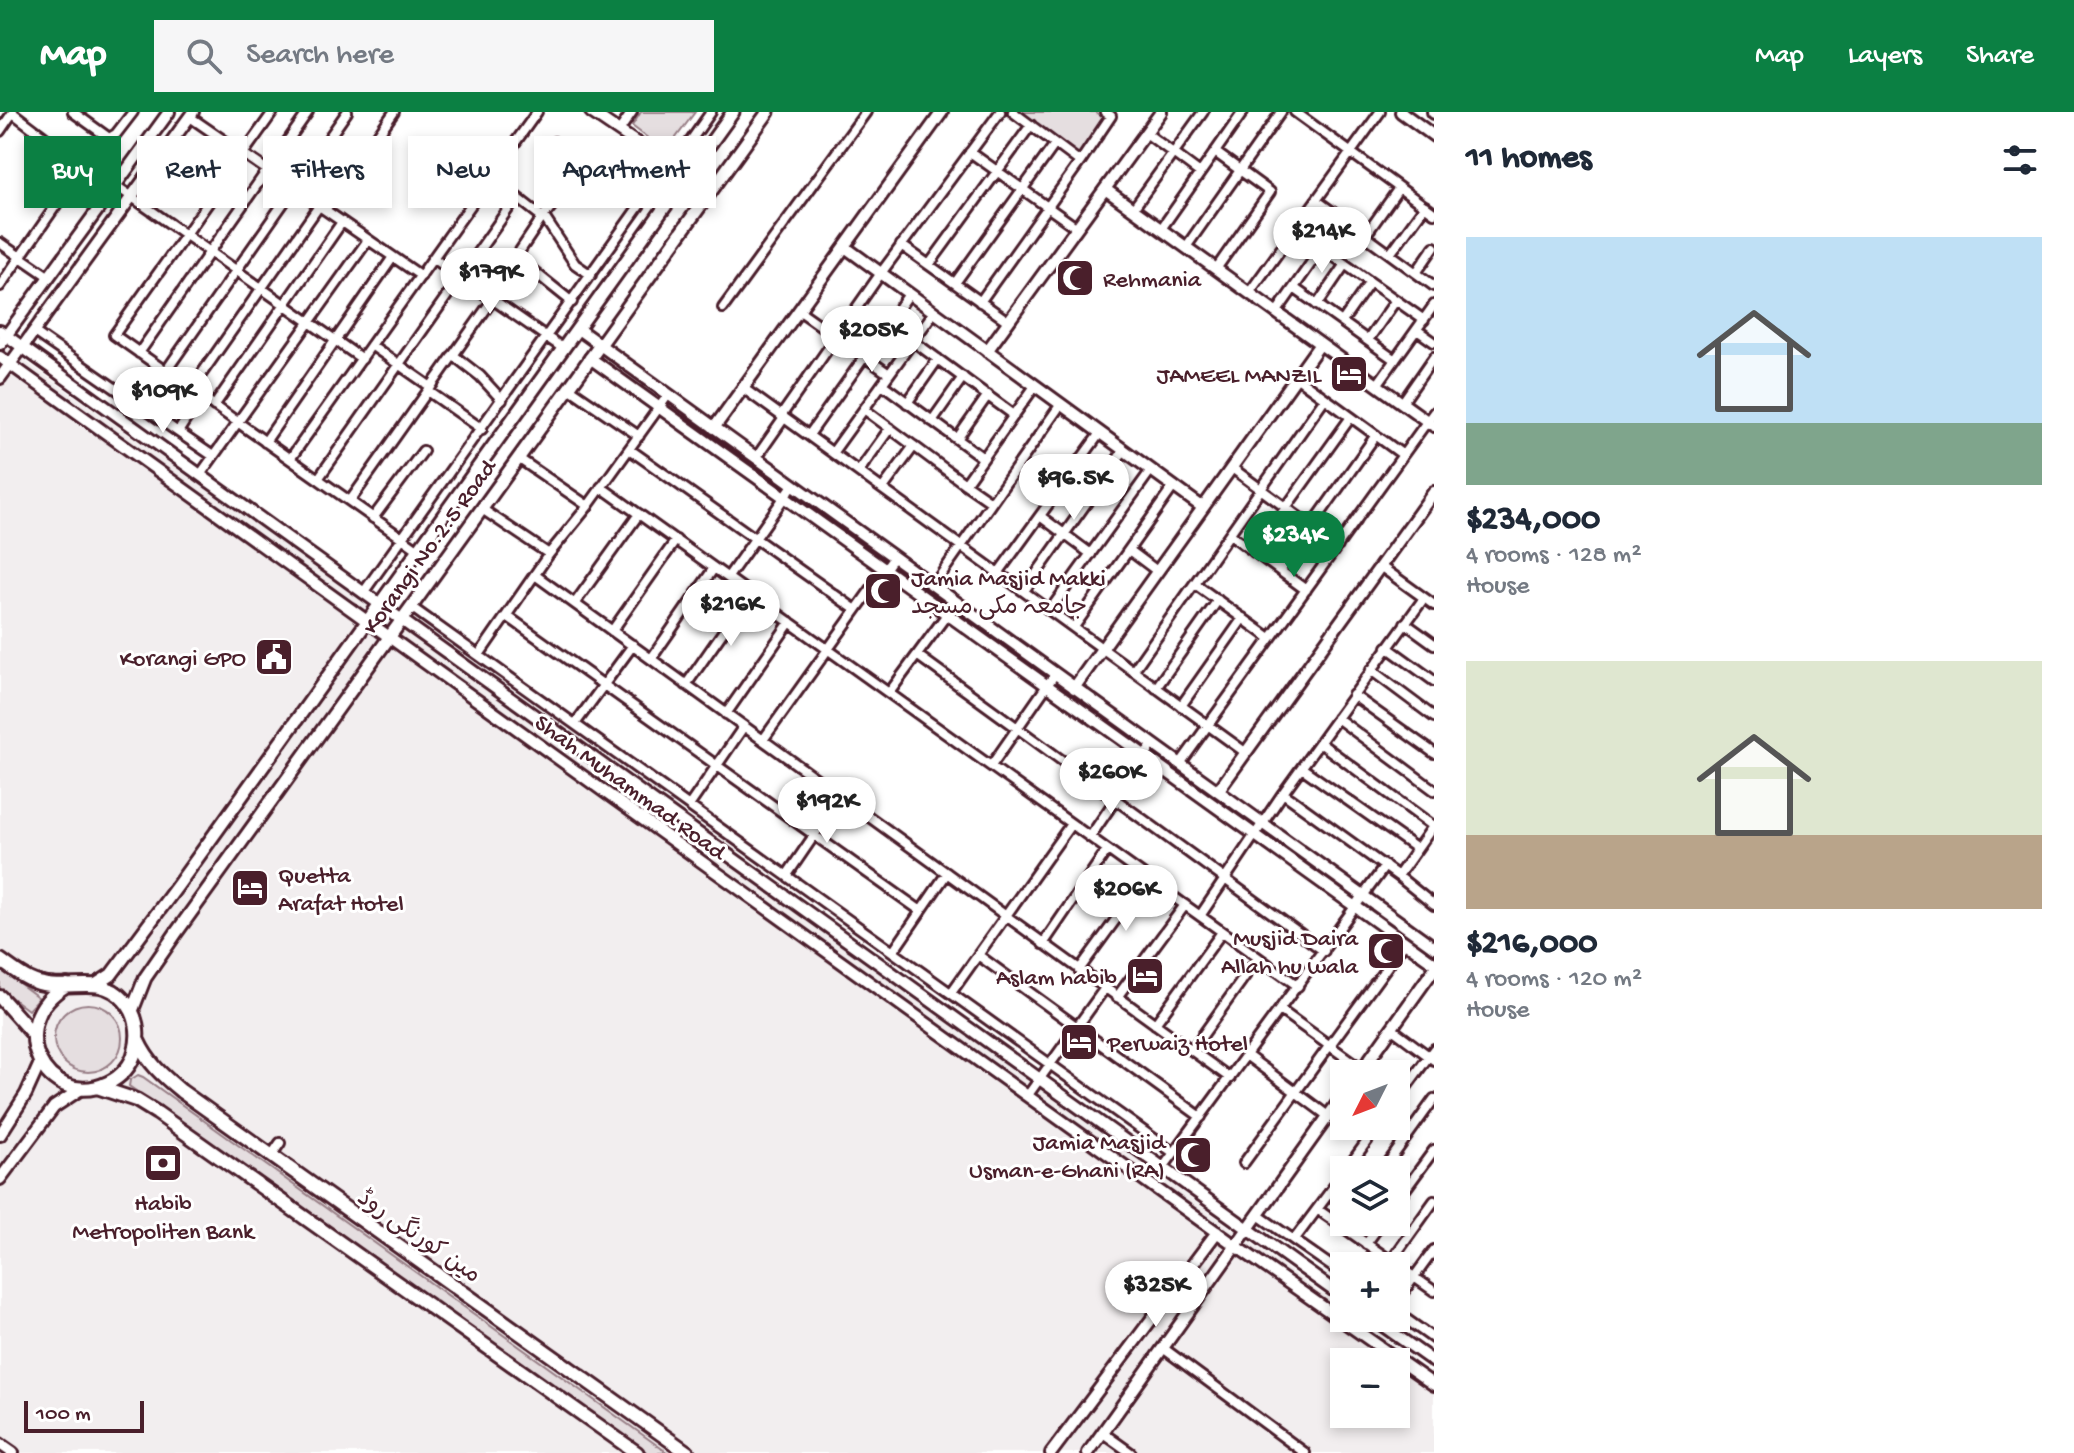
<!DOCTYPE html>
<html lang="en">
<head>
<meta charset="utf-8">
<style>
	body { margin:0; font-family:"Gochi Hand","Playpen Sans Arabic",sans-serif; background:#f6f6f7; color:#1f2937; height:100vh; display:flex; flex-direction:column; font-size:30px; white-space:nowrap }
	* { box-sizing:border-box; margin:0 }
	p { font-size:26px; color:#747a83 }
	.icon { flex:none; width:44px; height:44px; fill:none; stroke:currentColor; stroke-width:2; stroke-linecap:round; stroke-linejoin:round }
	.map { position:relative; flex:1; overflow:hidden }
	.sheet { display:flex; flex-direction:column; background:#fff; width:640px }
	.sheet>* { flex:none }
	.banner { position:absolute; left:24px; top:24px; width:760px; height:72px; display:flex; gap:16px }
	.needle { width:52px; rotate:228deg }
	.fabs { position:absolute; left:1330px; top:948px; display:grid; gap:16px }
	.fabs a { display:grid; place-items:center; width:80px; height:80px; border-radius:0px; background:#fff; box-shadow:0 4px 12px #0003; font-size:40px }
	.scale { position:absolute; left:24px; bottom:20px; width:120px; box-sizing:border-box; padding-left:8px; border:4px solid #4a1f2b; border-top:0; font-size:22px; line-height:28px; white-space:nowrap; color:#4a1f2b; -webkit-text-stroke:6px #fff; paint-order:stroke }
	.price { position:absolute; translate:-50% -68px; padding:0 18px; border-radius:28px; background:#fff; color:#222; font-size:26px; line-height:52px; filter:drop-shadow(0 2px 4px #0008) }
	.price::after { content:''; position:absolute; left:50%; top:48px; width:24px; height:18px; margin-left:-12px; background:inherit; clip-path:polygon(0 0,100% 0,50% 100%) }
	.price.current { background:#0b8043; color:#fff }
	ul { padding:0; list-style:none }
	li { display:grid; align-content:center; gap:16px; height:424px; padding:0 32px }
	li span { display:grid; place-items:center; height:248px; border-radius:0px; color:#555 }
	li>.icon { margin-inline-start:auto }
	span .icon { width:144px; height:144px; fill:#fffc; stroke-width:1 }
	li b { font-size:34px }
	h2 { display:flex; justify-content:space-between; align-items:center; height:96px; padding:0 32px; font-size:34px }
	.tag { padding:0 28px; border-radius:0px; background:#fff; box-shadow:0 4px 12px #0003; font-size:28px; line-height:72px }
	.tag.current { background:#0b8043; color:#fff }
	header { display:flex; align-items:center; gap:48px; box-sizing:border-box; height:112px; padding:0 40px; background:#0b8043; color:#fff }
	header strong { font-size:38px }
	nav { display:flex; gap:44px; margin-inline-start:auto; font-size:28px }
	.search { width:560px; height:72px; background:#f6f6f7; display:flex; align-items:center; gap:20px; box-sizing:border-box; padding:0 28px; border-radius:0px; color:#747a83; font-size:30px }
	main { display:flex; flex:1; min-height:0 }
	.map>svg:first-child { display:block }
</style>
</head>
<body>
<header>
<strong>Map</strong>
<div class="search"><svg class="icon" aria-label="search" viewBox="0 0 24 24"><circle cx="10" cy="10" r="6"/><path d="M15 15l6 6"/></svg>Search here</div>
<nav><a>Map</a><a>Layers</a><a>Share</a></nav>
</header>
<main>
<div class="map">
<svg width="1434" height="1341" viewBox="0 0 1434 1341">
	<rect width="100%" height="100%" fill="#fff"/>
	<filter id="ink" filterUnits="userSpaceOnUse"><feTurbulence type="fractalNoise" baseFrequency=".0125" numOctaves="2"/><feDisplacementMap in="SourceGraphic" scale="16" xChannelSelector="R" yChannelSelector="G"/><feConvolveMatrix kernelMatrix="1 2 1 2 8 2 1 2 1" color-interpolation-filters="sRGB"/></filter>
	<g filter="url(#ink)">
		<path fill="#f2eeef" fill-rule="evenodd" d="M0,231L546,619L1344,1198V1206H1355L1434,1263V1341H0ZM1344,1250H1396V1302H1344Z"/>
		<path fill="#e5dee0" stroke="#987e86" stroke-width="2" d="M641,0H695L669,35L661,36L632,14Z
			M1018,0H1095L1105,7L1079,44Z
			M0,857L39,886L28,898L0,877Z
			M54 926a34 34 0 1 1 68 0a34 34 0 1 1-68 0Z
			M138,963L143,965L668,1341H648L129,974L130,968Z"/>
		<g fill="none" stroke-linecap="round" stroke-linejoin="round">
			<g stroke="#4a1f2b" stroke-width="14">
				<path id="minor" d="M73,0L109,26L116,22L133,0
					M273,0L114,223L419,438
					M1013,0L1080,50L1111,4L1105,0
					M1295,0L1434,101
					M190,5L421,164
					M0,19L13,0
					M619,19L632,0
					M1146,21L1200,61
					M554,30C584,50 609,76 641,91
					M970,40L1077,116
					M1215,40L1270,80L1216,157
					M673,54L711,0
					M491,65L546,108L575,152L591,163
					M604,67L633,28
					M115,73L362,247
					M1316,88L1434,174
					M1133,97L1203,0
					M325,98L394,0
					M1161,117L1243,0
					M1365,124L1399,76
					M0,131L48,164
					M901,133L1009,210
					M1186,135L1281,0
					M1322,136L1424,208
					M1390,142L1425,94
					M516,145L572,190
					M433,146L564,237
					M929,153L1031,13
					M1416,161L1434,135
					M955,171L1055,32
					M0,174L68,76L74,55L63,39L13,1
					M1294,176L1395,248
					M1249,181L1380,0
					M489,185L542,106L567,75L582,48
					M980,190L1080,50
					M1317,193L1345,152
					M723,196L866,0
					M800,199L889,262
					M1276,201L1342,107
					M1342,210L1370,170
					M1417,218L1434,230
					M34,220L178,320
					M1368,228L1396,188
					M913,229L1014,303
					M371,233L431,275
					M139,241L308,0
					M453,243L480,264L502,288
					M166,259L347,0
					M1296,265L1403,343
					M882,272L983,346
					M1377,273L1434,193
					M569,276L639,324
					M743,276L1245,640
					M191,277L319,94
					M428,279L482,317
					M201,284L178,320L213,344
					M907,291L938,247
					M1402,291L1434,245
					M214,294L342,110
					M864,297L965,372L1035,274
					M781,304L881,161L1000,0
					M932,309L963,265
					M809,323L909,182
					M957,327L988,283
					M265,330L393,145
					M629,337L856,498
					M833,340L934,200
					M518,346L588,394
					M756,346L784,306
					M290,347L537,0
					M1232,356L1338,434
					M859,359L890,316
					M200,363L368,128
					M318,367L516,86
					M965,372L991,390
					M601,375L1298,874
					M883,376L914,334
					M350,389L493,187
					M482,397L549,442
					M1040,404L1091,442
					M373,406L423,339
					M1230,422L1306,478
					M1129,438L1157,459
					M1254,440L1351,305
					M1380,454L1434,493
					M1280,459L1376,323
					M999,460L1100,321
					M535,463L1230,966
					M728,465L793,373
					M1195,472L1270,526
					M933,474L1061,292
					M1024,479L1124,338
					M363,481L669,52
					M575,491L639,402
					M411,495L1174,1041
					M1050,498L1151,358
					M507,504L921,799
					M1405,511L1434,532
					M1074,515L1174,374
					M612,519L676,428
					M1387,535L1434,569
					M479,543L549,442L588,394L668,283
					M917,543L1324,839
					M651,547L714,456
					M1371,558L1434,605
					M1133,559L1325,286
					M686,573L750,481
					M1156,576L1218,488
					M889,581L956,490
					M1353,583L1434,641
					M1181,594L1243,506
					M726,602L790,510
					M1337,606L1434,678
					M575,612L633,533
					M763,628L894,445
					M1320,631L1433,714
					M1180,652L1434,300
					M991,654L1055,562
					M1302,656L1417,737
					M1283,681L1398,764L1434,713
					M689,694L744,614
					M1090,725L1153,632
					M787,763L841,684
					M1398,764L1434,793
					M1200,804L1283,681L1424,486
					M1043,832L1107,738
					M893,840L947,761
					M978,843L1201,1005
					M1079,858L1146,766
					M951,881L1071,712
					M1117,885L1185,793
					M1280,898L1362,957
					M1155,912L1222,820
					M1391,916L1434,948
					M1192,938L1258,846
					M1246,943L1328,1004
					M1028,983L1105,876
					M1396,989L1434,937
					M271,1044L280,1031
					M1244,1051L1405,830
					M1162,1057L1385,754
					M1346,1058L1378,1014
					M1383,1058L1434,987
					M1396,1090L1434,1038
					M1317,1097L1434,1179
					M1258,1103L1344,1163
					M1294,1128L1344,1061
					M1366,1132L1382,1110
					M1391,1149L1434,1089
					M1396,1190L1434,1138
					M1396,1200L1434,1227
					M1163,1236L1305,1341
					M1103,1321L1131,1341"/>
			</g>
			<g stroke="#4a1f2b" stroke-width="16">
				<path id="tertiary" d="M591,0L687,65
					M1401,0L1434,24
					M1433,0L1434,1
					M1105,77L1434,314
					M845,135L1202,395
					M578,217L1434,835
					M0,219L1344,1186
					M0,232L169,0
					M987,239L1161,0
					M0,245L1236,1134L1434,1273
					M590,246L1434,851
					M0,266L193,0
					M714,316L942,0
					M1074,576L1320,232
					M1218,679L1434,380
					M1359,962L1434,857
					M0,1023L26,982L40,951
					M0,1067L54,995L81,977
					M1372,1206L1434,1250
					M0,1332L13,1341
					M1051,1341L1217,1120
					M1088,1341L1344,982"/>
			</g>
			<g stroke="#4a1f2b" stroke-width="17">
				<path id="secondary" d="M97,872L111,863L178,773L733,0
					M132,899L145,866L176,821L768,0"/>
			</g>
			<g stroke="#4a1f2b" stroke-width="18">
				<path id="primary" d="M0,848C13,857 27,869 43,872C72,879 101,862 124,888C137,902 140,921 135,939C132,953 121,965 108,971C46,1000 0,911 67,873
					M0,885L32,921
					M138,929C148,951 163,964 181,979L688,1341
					M97,975L136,988L157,1001L637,1341"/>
			</g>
			<use href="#minor" stroke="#fff" stroke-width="8"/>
			<use href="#tertiary" stroke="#fff" stroke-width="10"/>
			<use href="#secondary" stroke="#fff" stroke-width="11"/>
			<use href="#primary" stroke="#fff" stroke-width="12"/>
		</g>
	</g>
	<defs>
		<g id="mosque-square" transform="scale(2)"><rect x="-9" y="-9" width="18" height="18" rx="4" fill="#4a1f2b" stroke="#fff"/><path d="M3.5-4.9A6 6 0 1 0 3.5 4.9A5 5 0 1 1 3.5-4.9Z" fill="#fff"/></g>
		<g id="hotel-square" transform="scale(2)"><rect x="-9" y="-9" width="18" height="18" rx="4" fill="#4a1f2b" stroke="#fff"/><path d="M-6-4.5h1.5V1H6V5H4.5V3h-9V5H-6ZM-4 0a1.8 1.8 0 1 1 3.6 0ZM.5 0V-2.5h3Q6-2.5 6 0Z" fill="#fff"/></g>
		<g id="civic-square" transform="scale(2)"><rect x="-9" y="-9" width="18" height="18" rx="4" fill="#4a1f2b" stroke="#fff"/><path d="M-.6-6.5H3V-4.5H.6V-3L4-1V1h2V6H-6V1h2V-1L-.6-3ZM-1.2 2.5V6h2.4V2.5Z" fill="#fff"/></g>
		<g id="bank-square" transform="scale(2)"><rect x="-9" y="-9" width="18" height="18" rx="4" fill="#4a1f2b" stroke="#fff"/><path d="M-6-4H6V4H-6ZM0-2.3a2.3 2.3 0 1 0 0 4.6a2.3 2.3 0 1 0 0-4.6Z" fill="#fff"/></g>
	</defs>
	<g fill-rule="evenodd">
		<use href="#mosque-square" x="1075" y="166"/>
		<use href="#hotel-square" x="1349" y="262"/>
		<use href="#mosque-square" x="883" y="479"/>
		<use href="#civic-square" x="274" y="545"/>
		<use href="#hotel-square" x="250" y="776"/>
		<use href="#mosque-square" x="1386" y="839"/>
		<use href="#hotel-square" x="1145" y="864"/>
		<use href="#hotel-square" x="1079" y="930"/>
		<use href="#mosque-square" x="1193" y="1043"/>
		<use href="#bank-square" x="163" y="1051"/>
	</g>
	<g text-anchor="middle" stroke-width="6" stroke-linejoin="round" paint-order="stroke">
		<g font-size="24" fill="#4a1f2b" stroke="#fff" text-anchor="end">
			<text x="1103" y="174" text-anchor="start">Rehmania</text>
			<text x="1321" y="270">JAMEEL MANZIL</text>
			<text x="911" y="473" text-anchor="start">Jamia Masjid Makki<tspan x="911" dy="28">جامعہ مکی مسجد</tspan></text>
			<text x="246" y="553">Korangi GPO</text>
			<text x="278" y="770" text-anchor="start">Quetta<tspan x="278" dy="28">Arafat Hotel</tspan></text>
			<text x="1358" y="833">Musjid Daira<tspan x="1358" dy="28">Allah hu wala</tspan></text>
			<text x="1117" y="872">Aslam habib</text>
			<text x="1107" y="938" text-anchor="start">Perwaiz Hotel</text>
			<text x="1165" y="1037">Jamia Masjid<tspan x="1165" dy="28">Usman-e-Ghani (RA)</tspan></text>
			<text x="163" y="1098" text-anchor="middle">Habib<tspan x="163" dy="28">Metropoliten Bank</tspan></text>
		</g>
		<g font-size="24" fill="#4a1f2b" stroke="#fff">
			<text transform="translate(428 434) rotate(-54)" y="8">Korangi No.2.5 Road</text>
			<text transform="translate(631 674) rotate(36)" y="8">Shah Muhammad Road</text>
			<text transform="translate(420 1123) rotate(35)" y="8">مین کورنگی روڈ</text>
		</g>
	</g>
</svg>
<div class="fabs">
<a><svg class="needle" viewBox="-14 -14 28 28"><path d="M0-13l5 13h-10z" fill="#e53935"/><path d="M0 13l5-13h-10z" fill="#747a83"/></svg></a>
<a><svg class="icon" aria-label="layers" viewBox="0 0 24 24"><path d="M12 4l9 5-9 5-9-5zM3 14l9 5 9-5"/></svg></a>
<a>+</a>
<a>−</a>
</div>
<div class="scale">100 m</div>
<b class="price" style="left:1322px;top:163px">$214K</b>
<b class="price" style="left:490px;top:204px">$179K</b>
<b class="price" style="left:872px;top:262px">$205K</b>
<b class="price" style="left:163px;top:323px">$109K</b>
<b class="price" style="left:1074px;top:410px">$96.5K</b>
<b class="price current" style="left:1294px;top:467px">$234K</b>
<b class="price" style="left:731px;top:536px">$216K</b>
<b class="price" style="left:1111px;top:704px">$260K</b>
<b class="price" style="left:827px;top:733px">$192K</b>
<b class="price" style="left:1126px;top:821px">$206K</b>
<b class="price" style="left:1156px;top:1217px">$325K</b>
<div class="banner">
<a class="tag current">Buy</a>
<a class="tag">Rent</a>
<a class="tag">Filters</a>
<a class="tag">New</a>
<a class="tag">Apartment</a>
</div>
</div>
<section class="sheet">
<h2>11 homes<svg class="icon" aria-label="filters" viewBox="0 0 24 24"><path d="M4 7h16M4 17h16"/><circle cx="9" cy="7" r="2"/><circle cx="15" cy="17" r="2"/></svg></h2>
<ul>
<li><span style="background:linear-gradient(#bfe0f5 75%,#7fa58c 0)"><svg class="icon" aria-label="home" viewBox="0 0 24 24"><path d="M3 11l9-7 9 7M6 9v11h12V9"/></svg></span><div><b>$234,000</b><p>4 rooms · 128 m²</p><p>House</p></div></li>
<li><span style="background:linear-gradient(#dfe7d0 70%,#b9a48a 0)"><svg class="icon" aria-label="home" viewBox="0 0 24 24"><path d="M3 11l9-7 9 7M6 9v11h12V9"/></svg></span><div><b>$216,000</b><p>4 rooms · 120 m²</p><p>House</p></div></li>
</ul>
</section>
</main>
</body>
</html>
